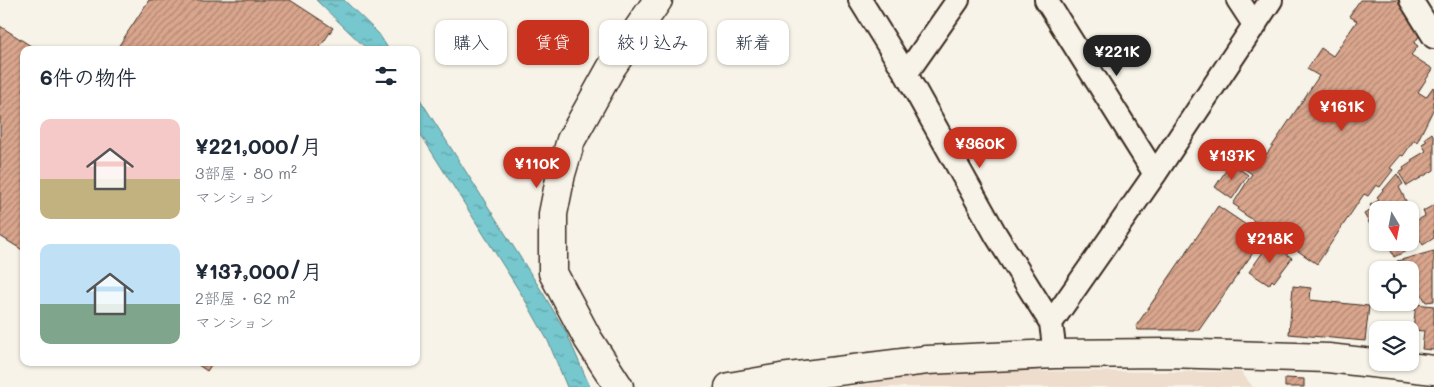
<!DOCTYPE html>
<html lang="ja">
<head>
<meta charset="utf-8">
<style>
	body { margin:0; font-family:Mali,"Klee One",sans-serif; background:#f6f6f7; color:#1f2937; height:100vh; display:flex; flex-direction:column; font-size:19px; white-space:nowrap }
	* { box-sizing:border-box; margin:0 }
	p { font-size:16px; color:#747a83 }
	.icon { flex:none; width:28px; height:28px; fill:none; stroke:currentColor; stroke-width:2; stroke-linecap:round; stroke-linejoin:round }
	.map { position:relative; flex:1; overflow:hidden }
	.drawer { position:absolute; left:20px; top:46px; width:400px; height:320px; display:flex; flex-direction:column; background:#fff; border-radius:10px; box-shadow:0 1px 4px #0004 }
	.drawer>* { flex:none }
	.banner { position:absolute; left:435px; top:20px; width:475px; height:45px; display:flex; gap:10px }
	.needle { width:32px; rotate:170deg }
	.fabs { position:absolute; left:1369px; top:201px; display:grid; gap:10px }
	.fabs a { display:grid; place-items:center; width:50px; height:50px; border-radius:10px; background:#fff; box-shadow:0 1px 4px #0004; font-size:25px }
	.price { position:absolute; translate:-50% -42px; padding:0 11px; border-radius:18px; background:#c8321e; color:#fff; font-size:16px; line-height:32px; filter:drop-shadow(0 1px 2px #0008) }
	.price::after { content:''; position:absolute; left:50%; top:30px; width:15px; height:11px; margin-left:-8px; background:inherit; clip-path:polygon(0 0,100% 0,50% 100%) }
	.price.selected { background:#222; color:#fff }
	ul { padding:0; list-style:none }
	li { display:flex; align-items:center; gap:15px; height:125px; padding:0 20px }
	li span { display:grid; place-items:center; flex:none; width:140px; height:100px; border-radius:10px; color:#555 }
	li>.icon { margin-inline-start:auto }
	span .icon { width:60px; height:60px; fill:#fffc; stroke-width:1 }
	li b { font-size:21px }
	h2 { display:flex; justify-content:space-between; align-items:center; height:60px; padding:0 20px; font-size:21px }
	.pill { padding:0 18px; border-radius:10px; background:#fff; box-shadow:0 1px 4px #0004; font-size:18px; line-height:45px }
	.pill.selected { background:#c8321e; color:#fff }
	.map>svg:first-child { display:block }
</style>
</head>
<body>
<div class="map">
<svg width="1434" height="387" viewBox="0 0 1434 387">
	<defs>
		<pattern id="water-ripples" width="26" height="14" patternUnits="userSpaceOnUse" patternTransform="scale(1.25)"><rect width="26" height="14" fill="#76c7ce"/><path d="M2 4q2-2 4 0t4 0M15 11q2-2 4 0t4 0" fill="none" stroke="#62a2a7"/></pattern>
		<pattern id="building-hatch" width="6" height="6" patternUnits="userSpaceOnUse" patternTransform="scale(1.25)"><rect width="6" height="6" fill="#d9a58d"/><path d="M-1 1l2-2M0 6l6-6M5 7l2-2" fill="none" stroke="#b18773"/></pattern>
	</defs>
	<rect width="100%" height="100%" fill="#f7f3e8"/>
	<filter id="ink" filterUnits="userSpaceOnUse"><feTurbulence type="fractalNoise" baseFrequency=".02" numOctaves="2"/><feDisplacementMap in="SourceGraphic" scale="10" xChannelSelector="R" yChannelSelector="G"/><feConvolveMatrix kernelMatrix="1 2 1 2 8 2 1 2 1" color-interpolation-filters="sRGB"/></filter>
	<g filter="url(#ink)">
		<path fill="#eedccd" d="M941,371L1241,372L1253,387H851Z"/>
		<path fill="url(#water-ripples)" stroke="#5e8888" d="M316,0H344L379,34L389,50H368Z
			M416,93L541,290L566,332L590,387H567L548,341L525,300L416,127Z"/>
		<path fill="url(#building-hatch)" stroke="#3b2a1e" d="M149,0H290L333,28L318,50H116Z
			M1360,0H1400L1421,34L1414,43L1418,46L1411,55L1433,69L1418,92L1426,97L1433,87L1434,88V108L1417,142L1414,140L1403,156L1401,155L1390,168L1393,170L1380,187L1376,185L1368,196L1364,194L1317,264L1238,210L1239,208L1233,204L1252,174L1242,167L1255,147L1267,154L1319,76L1307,69L1321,48L1333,56L1357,21L1349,16Z
			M0,26L37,50H24V251L0,236Z
			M1432,133L1434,138V170L1407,186L1399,173L1404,170L1403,168L1412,162L1411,160L1426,151L1422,144L1427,141L1425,138Z
			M1231,163L1248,175L1232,199L1215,187Z
			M1397,174L1403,184L1399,187L1410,209L1408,210H1378V232L1375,233L1364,214L1373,209L1370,205L1379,200L1377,197Z
			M1434,205V238L1423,245L1411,224L1425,216L1423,211Z
			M1218,206L1264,237L1199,330H1138L1136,326Z
			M1410,229L1418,245L1394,257L1387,242H1410Z
			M1270,242L1292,258L1274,282L1272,280L1269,285L1249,272Z
			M1434,251V301L1426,302L1416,285L1410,287V270H1401L1397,261Z
			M1293,286L1311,288L1310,300L1369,306L1365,341L1289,334Z
			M1416,304L1434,306V350L1422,349L1424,331L1413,330Z
			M194,362H213L207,371Z
			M1285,378L1304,379V387H1285Z"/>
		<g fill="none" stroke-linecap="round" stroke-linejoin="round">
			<g stroke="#3b2a1e" stroke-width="26">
				<path id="minor" d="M860,0L906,74L996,235L1051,323L1055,354
					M1046,0L1155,174
					M1238,0L1255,26
					M1411,0L1434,37
					M906,74L958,0
					M1051,323L1155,174L1271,0"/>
			</g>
			<g stroke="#3b2a1e" stroke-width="31">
				<path id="tertiary" d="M619,387L588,339L553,273V214L561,174L571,140L611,68L658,0
					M729,387L781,378L927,360L1055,354L1168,353L1328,358L1434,370"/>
			</g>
			<use href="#minor" stroke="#f7f3e8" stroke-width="22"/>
			<use href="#tertiary" stroke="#f7f3e8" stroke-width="28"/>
		</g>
	</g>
</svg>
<div class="fabs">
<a><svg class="needle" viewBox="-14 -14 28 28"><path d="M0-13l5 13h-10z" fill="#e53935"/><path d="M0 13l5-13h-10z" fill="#747a83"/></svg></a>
<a><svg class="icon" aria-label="locate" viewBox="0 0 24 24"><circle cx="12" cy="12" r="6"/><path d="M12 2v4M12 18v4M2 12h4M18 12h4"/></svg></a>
<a><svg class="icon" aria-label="layers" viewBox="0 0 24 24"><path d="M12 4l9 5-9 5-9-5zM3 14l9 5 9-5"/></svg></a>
</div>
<b class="price selected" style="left:1117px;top:77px">¥221K</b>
<b class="price" style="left:1342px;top:132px">¥161K</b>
<b class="price" style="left:980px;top:169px">¥360K</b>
<b class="price" style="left:1232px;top:181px">¥137K</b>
<b class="price" style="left:537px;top:189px">¥110K</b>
<b class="price" style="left:1270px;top:264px">¥218K</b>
<div class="banner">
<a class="pill">購入</a>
<a class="pill selected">賃貸</a>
<a class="pill">絞り込み</a>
<a class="pill">新着</a>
</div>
<section class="drawer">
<h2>6件の物件<svg class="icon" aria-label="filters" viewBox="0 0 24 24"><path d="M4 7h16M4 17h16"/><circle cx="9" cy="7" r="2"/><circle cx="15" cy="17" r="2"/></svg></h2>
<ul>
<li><span style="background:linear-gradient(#f6c9c9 60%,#c2b280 0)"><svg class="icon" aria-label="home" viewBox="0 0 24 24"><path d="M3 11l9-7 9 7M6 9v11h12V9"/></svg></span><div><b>¥221,000/月</b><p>3部屋 · 80 m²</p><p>マンション</p></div></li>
<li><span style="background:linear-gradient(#bfe0f5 60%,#7fa58c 0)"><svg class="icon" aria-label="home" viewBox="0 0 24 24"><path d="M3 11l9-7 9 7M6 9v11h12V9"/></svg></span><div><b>¥137,000/月</b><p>2部屋 · 62 m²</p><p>マンション</p></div></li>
</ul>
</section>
</div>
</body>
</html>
